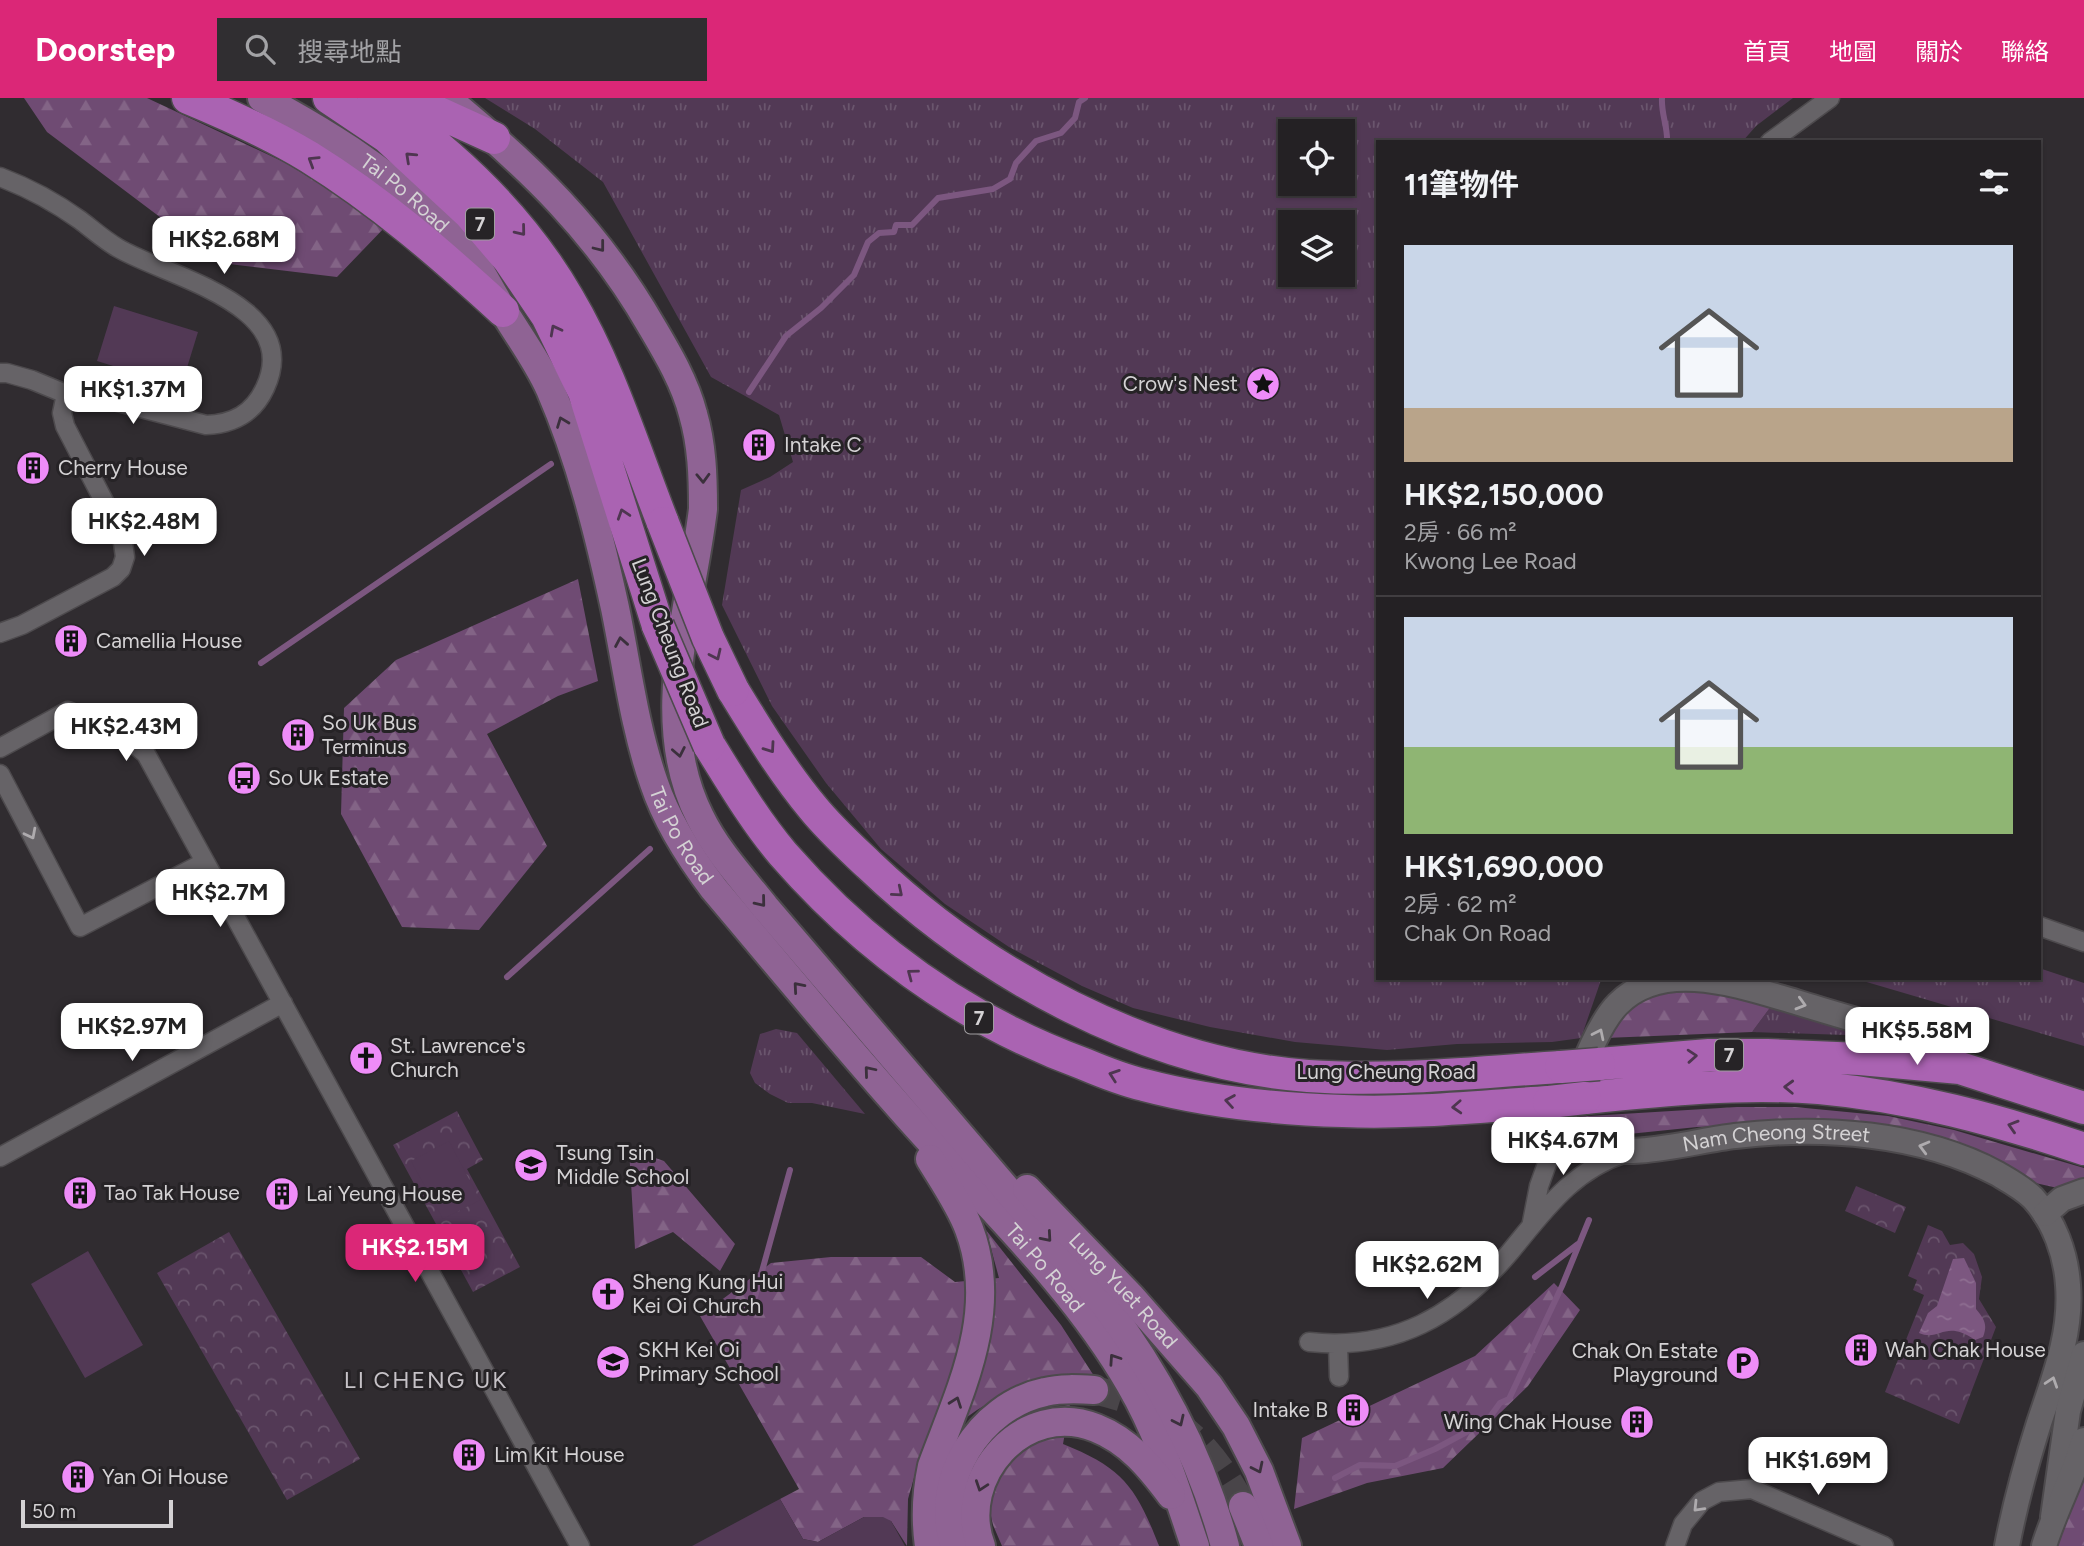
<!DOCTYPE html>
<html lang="zh-TW">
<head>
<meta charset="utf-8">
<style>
	body { margin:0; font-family:Figtree,"Noto Sans TC",sans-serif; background:#302e31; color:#f1f3f6; height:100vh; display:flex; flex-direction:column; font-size:26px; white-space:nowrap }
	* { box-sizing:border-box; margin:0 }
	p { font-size:23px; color:#a3a3a6 }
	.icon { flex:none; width:38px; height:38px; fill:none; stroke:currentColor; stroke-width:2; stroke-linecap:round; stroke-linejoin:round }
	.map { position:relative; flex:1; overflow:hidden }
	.details { position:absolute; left:1376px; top:42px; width:665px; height:840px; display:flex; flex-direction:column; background:#242124; border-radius:0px; box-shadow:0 2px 5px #0004,0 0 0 2px #413e41 }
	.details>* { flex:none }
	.buttons { position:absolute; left:1278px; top:21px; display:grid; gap:14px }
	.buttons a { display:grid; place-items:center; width:77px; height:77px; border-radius:0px; background:#242124; box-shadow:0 2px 5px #0004,0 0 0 2px #413e41; font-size:35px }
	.scale { position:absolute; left:21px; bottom:18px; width:152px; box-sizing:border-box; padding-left:7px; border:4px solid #d4d2d4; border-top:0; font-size:19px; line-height:24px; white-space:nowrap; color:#d4d2d4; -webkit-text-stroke:5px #262326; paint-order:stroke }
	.price { position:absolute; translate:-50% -60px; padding:0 16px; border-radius:14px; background:#fff; color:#222; font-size:23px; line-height:46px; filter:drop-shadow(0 2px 4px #0008) }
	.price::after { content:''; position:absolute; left:50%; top:42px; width:21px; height:16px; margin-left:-10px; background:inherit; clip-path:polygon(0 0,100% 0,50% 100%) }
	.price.on { background:#db2777; color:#fff }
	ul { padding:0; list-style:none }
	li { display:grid; align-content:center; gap:14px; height:371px; padding:0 28px }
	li+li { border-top:2px solid #413e41 }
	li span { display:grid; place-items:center; height:217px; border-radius:0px; color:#555 }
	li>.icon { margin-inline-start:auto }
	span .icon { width:126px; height:126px; fill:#fffc; stroke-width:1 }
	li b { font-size:30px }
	h2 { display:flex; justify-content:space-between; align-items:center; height:84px; padding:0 28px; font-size:30px }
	header { display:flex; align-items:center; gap:42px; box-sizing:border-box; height:98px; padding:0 35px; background:#db2777; color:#fff }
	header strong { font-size:33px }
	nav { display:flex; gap:38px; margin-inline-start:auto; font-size:24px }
	.search { width:490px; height:63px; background:#302e31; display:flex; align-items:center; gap:18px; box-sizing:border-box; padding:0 24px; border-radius:0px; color:#a3a3a6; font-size:26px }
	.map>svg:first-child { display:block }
</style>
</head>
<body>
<header>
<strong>Doorstep</strong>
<div class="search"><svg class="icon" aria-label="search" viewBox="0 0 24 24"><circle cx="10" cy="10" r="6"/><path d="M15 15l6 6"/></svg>搜尋地點</div>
<nav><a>首頁</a><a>地圖</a><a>關於</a><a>聯絡</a></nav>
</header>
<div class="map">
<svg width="2084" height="1448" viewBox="0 0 2084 1448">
	<defs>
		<pattern id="grass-tufts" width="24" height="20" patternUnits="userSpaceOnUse" patternTransform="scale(1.75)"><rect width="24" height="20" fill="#523955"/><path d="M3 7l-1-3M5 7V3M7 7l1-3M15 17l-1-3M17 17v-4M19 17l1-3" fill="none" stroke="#6a556d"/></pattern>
		<pattern id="forest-firs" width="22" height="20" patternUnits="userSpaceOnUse" patternTransform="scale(1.75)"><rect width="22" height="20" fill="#6f4b73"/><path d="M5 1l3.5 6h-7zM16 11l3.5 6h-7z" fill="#836486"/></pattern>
		<pattern id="park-crowns" width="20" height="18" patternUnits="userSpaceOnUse" patternTransform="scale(1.75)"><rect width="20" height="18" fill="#523955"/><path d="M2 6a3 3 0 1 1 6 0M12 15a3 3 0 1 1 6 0" fill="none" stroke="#6a556d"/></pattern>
		<pattern id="water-ripples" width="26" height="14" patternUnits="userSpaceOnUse" patternTransform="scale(1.75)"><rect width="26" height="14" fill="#7c5780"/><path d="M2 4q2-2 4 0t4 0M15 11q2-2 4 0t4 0" fill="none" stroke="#8e6e91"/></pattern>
	</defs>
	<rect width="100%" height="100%" fill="#302c30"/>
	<path fill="url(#grass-tufts)" fill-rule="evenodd" d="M485,0H1793L1756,28L1742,44H1377V880H1604L1601,882L1581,940L1552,944L1457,946L1387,952L1295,944L1210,929L1133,910L1082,888L1009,849L945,806L881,751L826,685L772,608L722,507L741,392L770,379L793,364L779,317L711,279L603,84L535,31ZM1342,33V86H1290V33ZM1342,124V177H1290V124Z
		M2039,870L2084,885V948L1853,880H2039Z
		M1772,907L1876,938L1752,934Z
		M776,931L797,935L865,1016L812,1005H788L770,996L755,985L750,975L760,936Z"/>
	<path fill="url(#forest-firs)" d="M24,0H147L286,65L387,127L337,179L221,165L47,34Z
		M578,481L598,583L558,598L487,636L547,748L479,832L402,829L341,716L344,610L396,562Z
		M1681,887L1772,907L1752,934L1605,940C1627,905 1643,900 1681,887Z
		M1737,1009H1795L1888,1018L1954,1032L2084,1070V1083L2062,1091L1778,1026L1697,1029L1609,1038L1583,1035L1573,1019Z
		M629,1051L664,1063L735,1146L720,1173L673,1134L635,1151Z
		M986,1132L1061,1227L1096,1281L1056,1277L1014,1290L977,1312L922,1351L908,1401L907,1448L891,1423L864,1419L818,1444L803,1441L780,1401L799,1391L700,1218L771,1165L831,1159H921L955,1184L999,1180Z
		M1554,1185L1580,1212L1528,1288L1443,1370L1367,1385L1294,1411L1302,1340L1475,1258Z
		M1070,1306L1063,1346C1123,1370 1136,1389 1159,1448H1002L993,1427L987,1400L1027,1321Z
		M2084,1365V1448H2058Z"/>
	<path fill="url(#park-crowns)" d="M457,1013L483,1062L467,1071L520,1169L473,1194L393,1047Z
		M1856,1088L1906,1109L1895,1135L1845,1113Z
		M1928,1127L1942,1133L1950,1147L1963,1145L1974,1156L1982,1179L1979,1201L1996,1229L1959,1326L1885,1294L1924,1197L1913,1192L1917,1182L1908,1178Z
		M229,1134L360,1361L287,1402L157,1175Z"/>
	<path fill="#523955" d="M114,208L198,234L181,289L97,263Z
		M449,1043L480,1102L443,1121L411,1063Z
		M88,1153L143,1247L85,1280L31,1186Z
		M780,1401L803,1441L818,1444L864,1419H883L891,1423L905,1448H692Z"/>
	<path fill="url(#water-ripples)" d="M1964,1160L1976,1185V1211C1984,1221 1988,1226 1983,1239L1975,1242C1945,1221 1940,1244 1919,1235L1928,1215L1937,1208L1953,1161Z"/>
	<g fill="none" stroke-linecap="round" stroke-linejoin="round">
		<path stroke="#7c5780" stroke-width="6" d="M1662,0C1661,16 1668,29 1667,44
			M749,294L786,238L821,210L854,177L868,144L879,135L894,134L896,127H912L938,100L993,91L1010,81L1016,65L1036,43L1061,35L1075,20L1079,4L1085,0
			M261,565L551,366
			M507,879L650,751
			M1535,1179L1578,1146
			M751,1213L790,1072
			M1335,1380L1360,1367L1395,1368L1435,1351L1487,1323L1500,1305L1509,1301L1562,1188L1589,1122"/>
		<path stroke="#494549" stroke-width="28" stroke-dasharray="28 14" stroke-linecap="butt" d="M1094,1292C1172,1310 1205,1340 1243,1408"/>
		<g stroke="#4d4a4d" stroke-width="21">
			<path id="street" d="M1770,44L1830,0
				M0,79C29,90 55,104 80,122C92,131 104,142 118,150C167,179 304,206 265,290C253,316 233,326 206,327L103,300L66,296L32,282L7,275H0
				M0,535L22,527L113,479L121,471L125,459L122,438L65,328L62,315L66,296
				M0,650L68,613C95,624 124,636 146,656L580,1448
				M0,676L80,829L205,764
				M2039,828L2084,844
				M0,1059L283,905
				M1532,1124L1539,1088L1563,1021
				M1309,1244C1394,1253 1456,1218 1510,1154C1544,1113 1572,1072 1626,1055
				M1338,1247L1339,1279
				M1675,1448L1683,1426L1702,1403L1719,1394L1752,1391L1884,1448"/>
		</g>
		<g stroke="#4d4a4d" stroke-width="28">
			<g id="secondary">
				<path id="s1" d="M1960,970L1916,942L1893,933C1860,923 1828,914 1796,904C1743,889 1664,859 1618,906C1594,930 1576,989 1563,1021C1569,1033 1575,1043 1588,1047C1629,1063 1692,1043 1735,1038C1821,1028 1920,1034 1998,1076C2010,1083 2023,1090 2033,1100C2054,1123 2066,1156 2068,1187C2072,1235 2054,1280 2039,1325C2026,1366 2015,1406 2007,1448"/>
				<path d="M2045,1116L2062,1101L2084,1093"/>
				<path d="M2053,1419L2068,1313L2084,1256"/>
				<path d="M2044,1448C2055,1412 2074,1378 2084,1342"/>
			</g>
		</g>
		<g stroke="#4d4a4d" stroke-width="32">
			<g id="primary">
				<path id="s2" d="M262,0C323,33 381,68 431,117C444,129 458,141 468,155C481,172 490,192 501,209C518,237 537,262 550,291C580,360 599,436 615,510C627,568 634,628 654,685C667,724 689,758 714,791C774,862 834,935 896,1005C974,1095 1071,1183 1130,1286C1160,1337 1176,1392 1195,1448"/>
				<path d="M446,0C530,69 597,133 652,229C668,256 685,285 693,316C702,347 703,378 703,411C691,511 651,623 700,719C716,752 742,780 765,809L1103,1204C1159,1278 1201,1358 1225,1448"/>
				<path id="s3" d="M1027,1091L1131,1199L1209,1288L1236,1328L1259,1373L1287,1448"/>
				<path d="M1243,1408L1259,1448"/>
				<path d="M929,1448C925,1420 926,1396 932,1368C960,1292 1000,1214 969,1131C960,1107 944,1084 930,1061"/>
				<path d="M955,1448C932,1383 979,1308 1045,1294C1061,1290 1078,1291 1094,1292"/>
				<path d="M981,1448C955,1379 1024,1301 1096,1330C1129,1343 1150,1369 1171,1397"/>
			</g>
		</g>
		<g stroke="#4d4a4d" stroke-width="35">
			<path id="highway" d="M188,0C229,17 271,36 309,59C380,103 442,157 503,213
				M329,0L387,39L469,115L509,162L547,218L584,294L658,528
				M374,0C451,53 521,118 568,200C609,269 634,351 663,425
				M412,0L428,10L494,40
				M733,592C758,633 783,674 813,710C830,731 850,749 869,767C983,876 1148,966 1308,978C1392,984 1477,974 1561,969
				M709,647C732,684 755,723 783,756C866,851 966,923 1084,966C1103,974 1123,982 1144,987C1208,1004 1276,1011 1343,1013C1411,1016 1481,1008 1549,1004
				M1599,966L1709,957H1767L1860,961L1960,970L2084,1010
				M1585,1000C1663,992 1741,984 1819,990C1910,998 1998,1022 2084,1051"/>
		</g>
		<use href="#street" stroke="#666367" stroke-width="18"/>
		<use href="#secondary" stroke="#666367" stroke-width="24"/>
		<use href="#primary" stroke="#8f6394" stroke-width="28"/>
		<use href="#highway" stroke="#aa63b2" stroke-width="32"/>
		<g stroke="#4d4a4d" stroke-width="35" stroke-linecap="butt">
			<path id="highway-bridge" d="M663,425L708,540L733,592
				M658,528L709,647
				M1561,969L1599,966
				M1549,1004L1585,1000"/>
		</g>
		<use href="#highway-bridge" stroke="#aa63b2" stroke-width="32"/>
	</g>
	<defs><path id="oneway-chevron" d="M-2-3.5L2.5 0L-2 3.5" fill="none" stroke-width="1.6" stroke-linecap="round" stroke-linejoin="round" transform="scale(1.75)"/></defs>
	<g stroke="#4e3650">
		<use href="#oneway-chevron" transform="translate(410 59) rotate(-137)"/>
		<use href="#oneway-chevron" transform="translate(313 63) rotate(-148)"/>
		<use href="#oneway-chevron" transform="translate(521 133) rotate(51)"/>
		<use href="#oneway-chevron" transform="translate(555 232) rotate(-118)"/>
		<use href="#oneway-chevron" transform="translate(623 416) rotate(-108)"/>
		<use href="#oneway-chevron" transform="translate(716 557) rotate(65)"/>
		<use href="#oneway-chevron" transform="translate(770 650) rotate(55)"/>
		<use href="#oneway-chevron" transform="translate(898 794) rotate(40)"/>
		<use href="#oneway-chevron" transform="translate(912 876) rotate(-143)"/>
		<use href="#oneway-chevron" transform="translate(1692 958) rotate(-4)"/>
		<use href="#oneway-chevron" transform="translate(1114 977) rotate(-161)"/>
		<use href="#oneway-chevron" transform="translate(1789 989) rotate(-178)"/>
		<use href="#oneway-chevron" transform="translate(1230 1003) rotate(-171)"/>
		<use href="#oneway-chevron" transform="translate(1457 1009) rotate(177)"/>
		<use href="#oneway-chevron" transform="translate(2013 1028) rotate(-163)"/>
	</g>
	<g stroke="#3b303c">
		<use href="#oneway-chevron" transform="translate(600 149) rotate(52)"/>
		<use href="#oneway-chevron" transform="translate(562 324) rotate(-111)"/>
		<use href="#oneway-chevron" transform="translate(703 380) rotate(88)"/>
		<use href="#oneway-chevron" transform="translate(621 544) rotate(-100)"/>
		<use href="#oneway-chevron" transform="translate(679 654) rotate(79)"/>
		<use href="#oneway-chevron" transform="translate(761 804) rotate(51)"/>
		<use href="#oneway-chevron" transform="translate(798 889) rotate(-131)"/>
		<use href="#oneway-chevron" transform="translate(869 973) rotate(-130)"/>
		<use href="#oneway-chevron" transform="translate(1047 1139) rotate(49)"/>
		<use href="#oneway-chevron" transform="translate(1114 1261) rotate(-124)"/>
		<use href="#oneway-chevron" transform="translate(956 1304) rotate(-70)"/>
		<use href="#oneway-chevron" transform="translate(1179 1323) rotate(65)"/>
		<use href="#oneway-chevron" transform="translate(1258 1370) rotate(64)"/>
		<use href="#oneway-chevron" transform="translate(981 1388) rotate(109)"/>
	</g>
	<g stroke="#aeabae">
		<use href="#oneway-chevron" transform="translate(31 736) rotate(63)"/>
		<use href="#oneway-chevron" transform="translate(1801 906) rotate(16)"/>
		<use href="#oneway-chevron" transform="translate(1599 936) rotate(-64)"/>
		<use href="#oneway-chevron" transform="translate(1924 1049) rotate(-165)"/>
		<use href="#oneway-chevron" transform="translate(2052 1284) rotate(-72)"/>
		<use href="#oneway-chevron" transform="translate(1698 1409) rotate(134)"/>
	</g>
	<defs>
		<g id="sight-disc" transform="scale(1.75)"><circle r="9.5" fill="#ee8cf8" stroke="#262326"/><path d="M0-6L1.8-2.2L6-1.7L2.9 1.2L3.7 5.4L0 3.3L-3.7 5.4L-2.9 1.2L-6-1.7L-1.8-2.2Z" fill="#111"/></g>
		<g id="building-disc" transform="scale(1.75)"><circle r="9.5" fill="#ee8cf8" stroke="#262326"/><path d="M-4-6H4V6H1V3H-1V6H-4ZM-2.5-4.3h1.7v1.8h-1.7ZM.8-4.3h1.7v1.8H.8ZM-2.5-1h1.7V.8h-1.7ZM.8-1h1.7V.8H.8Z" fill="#111"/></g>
		<g id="bus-disc" transform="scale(1.75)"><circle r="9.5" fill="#ee8cf8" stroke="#262326"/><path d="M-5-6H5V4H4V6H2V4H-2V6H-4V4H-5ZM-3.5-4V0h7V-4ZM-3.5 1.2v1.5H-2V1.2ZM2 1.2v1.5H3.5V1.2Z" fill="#111"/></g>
		<g id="church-disc" transform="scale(1.75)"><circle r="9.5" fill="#ee8cf8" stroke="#262326"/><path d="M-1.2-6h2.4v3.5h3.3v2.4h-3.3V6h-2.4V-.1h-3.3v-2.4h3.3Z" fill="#111"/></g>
		<g id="school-disc" transform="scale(1.75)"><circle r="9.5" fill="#ee8cf8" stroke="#262326"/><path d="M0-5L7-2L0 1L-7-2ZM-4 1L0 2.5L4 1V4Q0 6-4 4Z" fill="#111"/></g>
		<g id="parking-disc" transform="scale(1.75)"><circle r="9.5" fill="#ee8cf8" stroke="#262326"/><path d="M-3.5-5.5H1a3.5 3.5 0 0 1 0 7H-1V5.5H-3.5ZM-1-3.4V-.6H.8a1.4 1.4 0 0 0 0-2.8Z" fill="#111"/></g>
	</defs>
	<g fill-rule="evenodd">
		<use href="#sight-disc" x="1263" y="286"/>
		<use href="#building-disc" x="759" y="347"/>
		<use href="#building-disc" x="33" y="370"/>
		<use href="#building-disc" x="71" y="543"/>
		<use href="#building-disc" x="298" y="637"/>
		<use href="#bus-disc" x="244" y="680"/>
		<use href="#church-disc" x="366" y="960"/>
		<use href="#school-disc" x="531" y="1067"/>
		<use href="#building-disc" x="80" y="1095"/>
		<use href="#building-disc" x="282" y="1096"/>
		<use href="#church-disc" x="608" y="1196"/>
		<use href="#building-disc" x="1861" y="1252"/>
		<use href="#school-disc" x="613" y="1264"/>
		<use href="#parking-disc" x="1743" y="1265"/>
		<use href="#building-disc" x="1353" y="1312"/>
		<use href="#building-disc" x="1637" y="1324"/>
		<use href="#building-disc" x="469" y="1357"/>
		<use href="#building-disc" x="78" y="1379"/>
	</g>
	<g text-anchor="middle" stroke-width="6" stroke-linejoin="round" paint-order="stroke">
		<g fill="#262326" stroke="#a09ea0" stroke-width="2">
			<rect x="466" y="110.5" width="28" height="31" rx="5"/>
			<rect x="965" y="904.5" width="28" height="31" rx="5"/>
			<rect x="1715" y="941.5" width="28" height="31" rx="5"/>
		</g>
		<g font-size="19" font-weight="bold" fill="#d4d2d4">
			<text x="480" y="133">7</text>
			<text x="979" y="927">7</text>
			<text x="1729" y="964">7</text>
		</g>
		<g font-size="21" fill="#d4d2d4" stroke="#262326">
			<text dy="7" stroke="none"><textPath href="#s2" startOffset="172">Tai Po Road</textPath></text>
			<text transform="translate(670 545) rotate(69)" y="7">Lung Cheung Road</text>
			<text dy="7" stroke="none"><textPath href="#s2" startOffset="886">Tai Po Road</textPath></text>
			<text x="1386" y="981">Lung Cheung Road</text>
			<text dy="7" stroke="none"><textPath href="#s1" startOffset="721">Nam Cheong Street</textPath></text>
			<text dy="7" stroke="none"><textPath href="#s2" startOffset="1452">Tai Po Road</textPath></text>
			<text dy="7" stroke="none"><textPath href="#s3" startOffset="140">Lung Yuet Road</textPath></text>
		</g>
		<g font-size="21" fill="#d4d2d4" stroke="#262326" text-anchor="start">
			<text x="1238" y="293" text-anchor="end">Crow's Nest</text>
			<text x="784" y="354">Intake C</text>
			<text x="58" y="377">Cherry House</text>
			<text x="96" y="550">Camellia House</text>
			<text x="322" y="632">So Uk Bus<tspan x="322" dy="24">Terminus</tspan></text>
			<text x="268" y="687">So Uk Estate</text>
			<text x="390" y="955">St. Lawrence's<tspan x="390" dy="24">Church</tspan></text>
			<text x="556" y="1062">Tsung Tsin<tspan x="556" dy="24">Middle School</tspan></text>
			<text x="104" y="1102">Tao Tak House</text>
			<text x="306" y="1103">Lai Yeung House</text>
			<text x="632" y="1191">Sheng Kung Hui<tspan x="632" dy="24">Kei Oi Church</tspan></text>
			<text x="638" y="1259">SKH Kei Oi<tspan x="638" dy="24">Primary School</tspan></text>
			<text x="1885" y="1259">Wah Chak House</text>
			<text x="1718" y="1260" text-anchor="end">Chak On Estate<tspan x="1718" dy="24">Playground</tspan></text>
			<text x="1328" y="1319" text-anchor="end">Intake B</text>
			<text x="1612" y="1331" text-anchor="end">Wing Chak House</text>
			<text x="494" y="1364">Lim Kit House</text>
			<text x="102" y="1386">Yan Oi House</text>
		</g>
		<g font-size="23" letter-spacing="2" fill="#c6c2c7" stroke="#262326">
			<text x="426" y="1290">LI CHENG UK</text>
		</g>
	</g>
</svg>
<div class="buttons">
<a><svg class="icon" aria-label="locate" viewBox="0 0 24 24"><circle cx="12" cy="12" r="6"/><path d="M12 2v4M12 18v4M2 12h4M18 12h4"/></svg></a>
<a><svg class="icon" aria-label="layers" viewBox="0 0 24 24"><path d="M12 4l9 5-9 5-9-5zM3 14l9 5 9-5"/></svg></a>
</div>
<div class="scale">50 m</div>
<b class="price" style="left:224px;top:178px">HK$2.68M</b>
<b class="price" style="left:133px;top:328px">HK$1.37M</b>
<b class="price" style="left:144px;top:460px">HK$2.48M</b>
<b class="price" style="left:126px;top:665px">HK$2.43M</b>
<b class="price" style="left:220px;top:831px">HK$2.7M</b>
<b class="price" style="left:132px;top:965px">HK$2.97M</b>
<b class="price" style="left:1917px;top:969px">HK$5.58M</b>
<b class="price" style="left:1563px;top:1079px">HK$4.67M</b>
<b class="price on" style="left:415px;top:1186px">HK$2.15M</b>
<b class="price" style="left:1427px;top:1203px">HK$2.62M</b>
<b class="price" style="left:1818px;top:1399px">HK$1.69M</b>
<section class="details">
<h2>11筆物件<svg class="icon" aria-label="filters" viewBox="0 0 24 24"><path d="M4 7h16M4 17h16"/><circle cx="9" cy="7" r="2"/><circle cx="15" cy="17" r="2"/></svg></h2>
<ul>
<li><span style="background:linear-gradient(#c9d6e8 75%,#b9a48a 0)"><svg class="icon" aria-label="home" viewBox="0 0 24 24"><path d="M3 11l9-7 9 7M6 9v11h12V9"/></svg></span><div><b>HK$2,150,000</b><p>2房 · 66 m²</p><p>Kwong Lee Road</p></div></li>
<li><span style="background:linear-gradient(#c9d6e8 60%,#8fb573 0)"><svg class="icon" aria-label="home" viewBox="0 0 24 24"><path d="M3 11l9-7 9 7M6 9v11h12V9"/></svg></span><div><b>HK$1,690,000</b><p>2房 · 62 m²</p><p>Chak On Road</p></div></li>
</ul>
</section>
</div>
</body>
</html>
